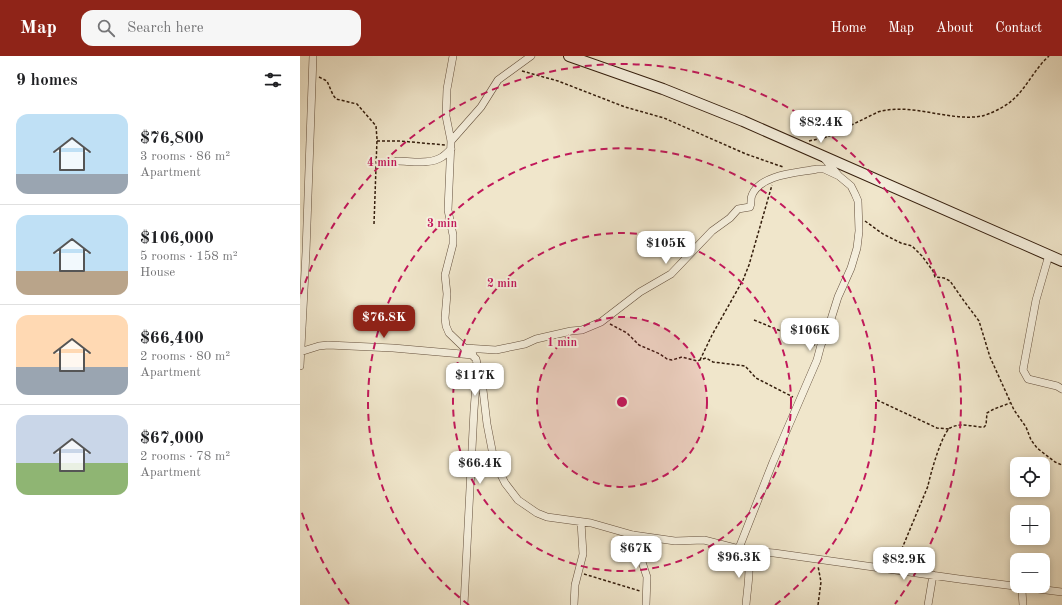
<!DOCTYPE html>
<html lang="en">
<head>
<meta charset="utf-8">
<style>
	body { margin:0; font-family:"Old Standard TT",serif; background:#f6f6f6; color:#202124; height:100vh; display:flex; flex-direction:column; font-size:15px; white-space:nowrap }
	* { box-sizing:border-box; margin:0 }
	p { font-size:13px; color:#757577 }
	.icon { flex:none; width:22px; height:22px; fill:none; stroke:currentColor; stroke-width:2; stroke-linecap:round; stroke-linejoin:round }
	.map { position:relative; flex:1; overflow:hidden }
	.details { display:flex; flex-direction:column; background:#fff; width:300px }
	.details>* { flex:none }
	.buttons { position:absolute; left:710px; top:401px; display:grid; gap:8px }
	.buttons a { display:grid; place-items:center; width:40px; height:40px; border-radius:8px; background:#fff; box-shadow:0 2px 6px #0003; font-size:20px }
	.price { position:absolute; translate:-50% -34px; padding:0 9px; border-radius:8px; background:#fff; color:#222; font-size:13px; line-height:26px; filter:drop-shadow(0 1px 2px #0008) }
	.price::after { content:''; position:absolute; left:50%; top:24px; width:12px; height:9px; margin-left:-6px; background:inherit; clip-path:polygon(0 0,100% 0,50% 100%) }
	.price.active { background:#8f2418; color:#fff }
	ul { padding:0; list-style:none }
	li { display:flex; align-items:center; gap:12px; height:100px; padding:0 16px }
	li+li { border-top:1px solid #e0e0e0 }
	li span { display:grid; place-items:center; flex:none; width:112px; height:80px; border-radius:12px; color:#555 }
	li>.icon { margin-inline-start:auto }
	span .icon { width:48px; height:48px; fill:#fffc; stroke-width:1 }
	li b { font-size:17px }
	h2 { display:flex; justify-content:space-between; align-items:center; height:48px; padding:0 16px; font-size:17px }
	header { display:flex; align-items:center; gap:24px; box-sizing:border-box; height:56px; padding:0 20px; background:#8f2418; color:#fff }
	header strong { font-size:19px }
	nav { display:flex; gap:22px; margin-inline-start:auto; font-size:14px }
	.search { width:280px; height:36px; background:#f6f6f6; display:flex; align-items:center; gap:10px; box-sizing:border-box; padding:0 14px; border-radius:12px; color:#757577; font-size:15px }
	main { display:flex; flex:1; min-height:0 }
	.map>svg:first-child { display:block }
</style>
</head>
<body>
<header>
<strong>Map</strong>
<div class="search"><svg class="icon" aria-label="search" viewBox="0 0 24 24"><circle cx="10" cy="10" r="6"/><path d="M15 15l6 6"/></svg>Search here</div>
<nav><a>Home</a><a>Map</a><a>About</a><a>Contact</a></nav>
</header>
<main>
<section class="details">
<h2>9 homes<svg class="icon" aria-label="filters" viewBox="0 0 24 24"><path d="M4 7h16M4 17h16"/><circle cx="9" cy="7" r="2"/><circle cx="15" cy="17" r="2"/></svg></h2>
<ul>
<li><span style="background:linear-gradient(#bfe0f5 75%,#9aa5b1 0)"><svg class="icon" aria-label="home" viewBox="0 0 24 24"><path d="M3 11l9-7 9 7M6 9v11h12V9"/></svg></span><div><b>$76,800</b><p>3 rooms · 86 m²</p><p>Apartment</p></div></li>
<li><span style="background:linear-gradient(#bfe0f5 70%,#b9a48a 0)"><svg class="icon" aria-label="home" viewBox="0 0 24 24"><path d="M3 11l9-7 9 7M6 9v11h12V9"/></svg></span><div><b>$106,000</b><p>5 rooms · 158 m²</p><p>House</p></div></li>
<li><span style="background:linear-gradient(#ffd9b3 65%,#9aa5b1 0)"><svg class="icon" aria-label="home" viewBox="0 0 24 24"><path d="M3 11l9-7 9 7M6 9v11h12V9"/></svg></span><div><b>$66,400</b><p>2 rooms · 80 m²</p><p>Apartment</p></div></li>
<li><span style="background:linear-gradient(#c9d6e8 60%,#8fb573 0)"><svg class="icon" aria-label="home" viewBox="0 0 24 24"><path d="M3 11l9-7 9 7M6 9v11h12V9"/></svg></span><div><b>$67,000</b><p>2 rooms · 78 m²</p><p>Apartment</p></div></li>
</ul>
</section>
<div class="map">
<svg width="762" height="549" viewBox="0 0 762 549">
	<rect width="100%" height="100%" fill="#f0e6cb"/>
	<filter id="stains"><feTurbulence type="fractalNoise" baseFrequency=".005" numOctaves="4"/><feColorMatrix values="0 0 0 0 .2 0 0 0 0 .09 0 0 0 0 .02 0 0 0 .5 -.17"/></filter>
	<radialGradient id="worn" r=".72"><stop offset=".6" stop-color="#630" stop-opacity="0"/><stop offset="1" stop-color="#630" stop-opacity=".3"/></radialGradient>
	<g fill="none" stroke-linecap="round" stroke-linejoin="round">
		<g stroke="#634f3c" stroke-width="8">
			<path id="street" d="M153,0L147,33L146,60L151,85L148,154L153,179V188L145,219L147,238L145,262L146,270L149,277L176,303L183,334L187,368L193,399L195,407L205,427L218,444L237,457L247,461L291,467L333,479L375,485L404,484L447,495L474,497L659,523L762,536
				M151,85L181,51L198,24L231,0
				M97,105C110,105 130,109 142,101C145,99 148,96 151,93
				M749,199L736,244L723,314L728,323L757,330L762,333
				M165,292L196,294L225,288L236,283L271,275L282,274L301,266L340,236L371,218L412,175L430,162L438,153L450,151C452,147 450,143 452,139C461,118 497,117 517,113H524L539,120
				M0,296L19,290L28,289L93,292L173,299
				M0,310L6,196L13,0
				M333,479L347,521L346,549
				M439,492L473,406L517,304L521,289L527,276L538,241L551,212L557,192L559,175L558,145L555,138L551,130L539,120L524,102
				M720,531L722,535L723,549
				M164,549L174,354L177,316
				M274,549L275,529L283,498L281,466
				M446,549C447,534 452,509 447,495
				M628,549L633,519"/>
		</g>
		<g stroke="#341d0c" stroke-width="12">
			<path id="secondary" d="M269,0L363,33L443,65L762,205"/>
		</g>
		<path stroke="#341d0c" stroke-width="1.5" stroke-dasharray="3 2" stroke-linecap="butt" d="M222,15L258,25L325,51L364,62L446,98L483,111
			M19,21L27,25L33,39L36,43L57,48L76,70L77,83L74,168
			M77,85H100L145,89
			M509,85L527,81L578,56C612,46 648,66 682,60C690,58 702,52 709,47C726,34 734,13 749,0
			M565,165L583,178L601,187L612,190L622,200L633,215L635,221L644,222L650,225L664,245L679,265L690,301L714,354L726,371L731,384L737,392L755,406L762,409
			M454,264L515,289
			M310,268L327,277L339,289L360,298L367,303L372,304L382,301L397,305L406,302L413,306L445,310L456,322L493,341
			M400,304L412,279L443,224L449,209L472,129
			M577,344L637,372L649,373
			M596,507L628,430C630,419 642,377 650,372C661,366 673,371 684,371L686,369L687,357L694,353L710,347
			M284,518L340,535
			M518,549L521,526L518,510"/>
		<use href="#street" stroke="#f5efdd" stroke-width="7"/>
		<use href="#secondary" stroke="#f5efdd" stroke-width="10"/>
	</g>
	<circle cx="322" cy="346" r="85" fill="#c2185b" fill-opacity=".12"/>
	<g fill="none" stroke="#c2185b" stroke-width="2" stroke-dasharray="7 5">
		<circle cx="322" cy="346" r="85"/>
		<circle cx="322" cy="346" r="169"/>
		<path d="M169 549A254 254 0 1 1 475 549"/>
		<path d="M49 548A339 339 0 0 1 1 454M1 238A339 339 0 1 1 595 548"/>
	</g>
	<circle cx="322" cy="346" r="6" fill="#c2185b" stroke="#f5efdd" stroke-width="2"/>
	<g font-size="12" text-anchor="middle" font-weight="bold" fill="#c2185b" stroke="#f5efdd" stroke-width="4" stroke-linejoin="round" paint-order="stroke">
		<text x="82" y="110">4 min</text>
		<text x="142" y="171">3 min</text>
		<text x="202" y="231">2 min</text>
		<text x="262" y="290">1 min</text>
	</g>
	<rect width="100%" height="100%" filter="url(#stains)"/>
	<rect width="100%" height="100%" fill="url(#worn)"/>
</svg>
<div class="buttons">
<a><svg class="icon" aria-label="locate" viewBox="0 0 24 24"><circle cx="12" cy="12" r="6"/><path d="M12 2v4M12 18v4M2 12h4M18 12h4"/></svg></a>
<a>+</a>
<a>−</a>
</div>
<b class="price" style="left:521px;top:88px">$82.4K</b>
<b class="price" style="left:366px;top:209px">$105K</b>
<b class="price active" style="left:84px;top:283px">$76.8K</b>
<b class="price" style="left:510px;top:296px">$106K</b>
<b class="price" style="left:175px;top:341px">$117K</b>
<b class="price" style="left:180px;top:429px">$66.4K</b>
<b class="price" style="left:336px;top:514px">$67K</b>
<b class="price" style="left:439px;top:523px">$96.3K</b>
<b class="price" style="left:604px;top:525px">$82.9K</b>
</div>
</main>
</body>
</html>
